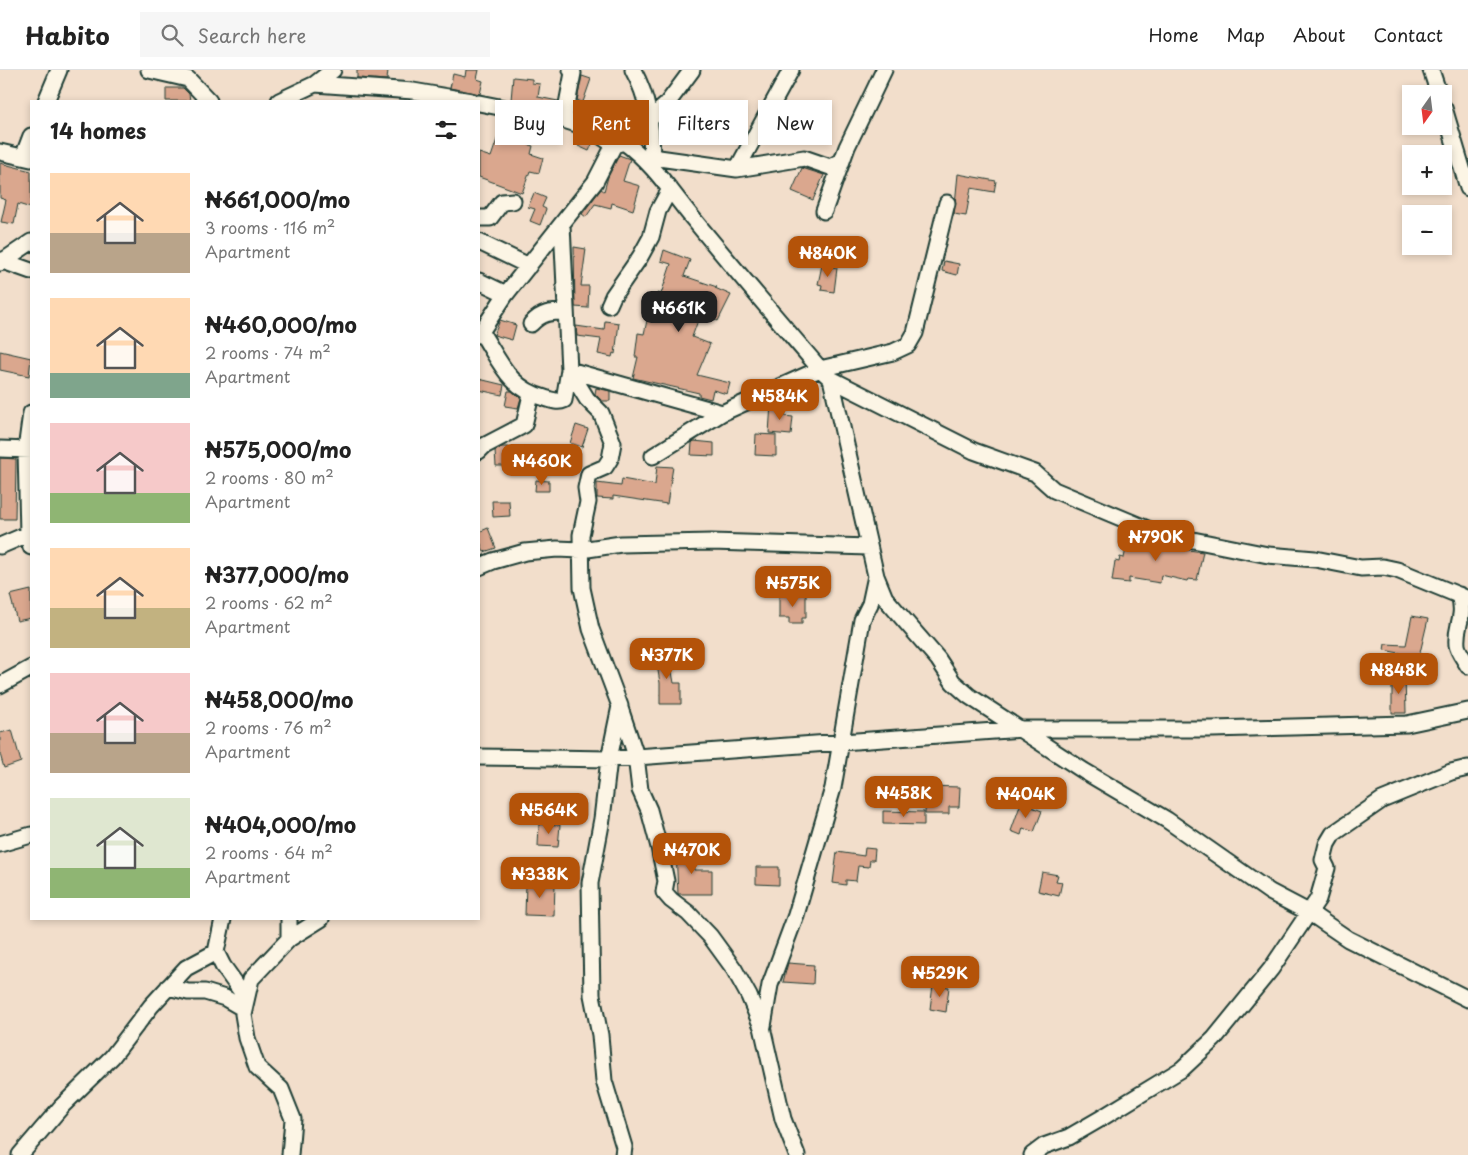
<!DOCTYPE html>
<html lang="en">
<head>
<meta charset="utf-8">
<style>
	body { margin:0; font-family:"Playpen Sans",sans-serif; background:#f6f6f6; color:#222; height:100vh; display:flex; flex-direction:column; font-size:19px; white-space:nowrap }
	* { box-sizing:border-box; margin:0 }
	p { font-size:16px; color:#767676 }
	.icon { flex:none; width:28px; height:28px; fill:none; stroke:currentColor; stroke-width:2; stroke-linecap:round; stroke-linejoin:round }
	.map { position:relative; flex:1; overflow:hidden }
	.details { position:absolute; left:30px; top:30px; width:450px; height:820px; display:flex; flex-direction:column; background:#fff; border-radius:0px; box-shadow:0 2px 8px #0003 }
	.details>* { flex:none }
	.top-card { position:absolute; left:495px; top:30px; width:475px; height:45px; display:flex; gap:10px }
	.needle { width:32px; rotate:194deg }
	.controls { position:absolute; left:1402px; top:15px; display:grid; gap:10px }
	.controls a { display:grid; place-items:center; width:50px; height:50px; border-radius:0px; background:#fff; box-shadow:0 2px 8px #0003; font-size:25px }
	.price { position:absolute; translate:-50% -42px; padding:0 11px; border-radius:10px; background:#b45309; color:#fff; font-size:16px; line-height:32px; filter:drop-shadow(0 1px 2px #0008) }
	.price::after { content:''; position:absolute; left:50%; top:30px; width:15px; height:11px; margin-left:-8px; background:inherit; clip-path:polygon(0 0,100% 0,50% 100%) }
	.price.current { background:#222; color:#fff }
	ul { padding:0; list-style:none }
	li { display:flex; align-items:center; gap:15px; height:125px; padding:0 20px }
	li span { display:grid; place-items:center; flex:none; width:140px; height:100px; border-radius:0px; color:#555 }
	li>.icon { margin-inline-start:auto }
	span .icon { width:60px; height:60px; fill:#fffc; stroke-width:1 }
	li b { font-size:21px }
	h2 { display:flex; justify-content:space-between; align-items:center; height:60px; padding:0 20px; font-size:21px }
	.chip { padding:0 18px; border-radius:0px; background:#fff; box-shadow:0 2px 8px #0003; font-size:18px; line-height:45px }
	.chip.current { background:#b45309; color:#fff }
	header { display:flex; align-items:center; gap:30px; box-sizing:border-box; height:70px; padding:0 25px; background:#fff; border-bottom:1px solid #e0e0e0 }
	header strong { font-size:24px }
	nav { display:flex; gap:28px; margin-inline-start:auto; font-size:18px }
	.search { width:350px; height:45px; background:#f6f6f6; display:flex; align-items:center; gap:12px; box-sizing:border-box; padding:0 18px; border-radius:0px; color:#767676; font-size:19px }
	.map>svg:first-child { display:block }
</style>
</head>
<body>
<header>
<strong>Habito</strong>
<div class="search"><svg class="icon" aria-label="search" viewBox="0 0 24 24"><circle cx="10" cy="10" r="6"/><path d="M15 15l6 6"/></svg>Search here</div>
<nav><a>Home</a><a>Map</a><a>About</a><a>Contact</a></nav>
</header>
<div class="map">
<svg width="1468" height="1085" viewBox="0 0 1468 1085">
	<rect width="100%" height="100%" fill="#f2decb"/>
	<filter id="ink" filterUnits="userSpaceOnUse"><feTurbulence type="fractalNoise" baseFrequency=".02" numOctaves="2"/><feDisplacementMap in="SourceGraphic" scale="10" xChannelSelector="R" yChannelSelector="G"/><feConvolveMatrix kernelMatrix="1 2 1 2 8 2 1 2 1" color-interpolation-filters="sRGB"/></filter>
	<g filter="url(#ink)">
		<path fill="#daa78e" stroke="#1f3d34" d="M357,0H388L387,10L357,8Z
			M466,0H479L477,9L483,11L480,24L450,18L453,4L465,7Z
			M582,6L591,9L583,32L577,30Z
			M513,7L532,9V13L540,14L538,27L558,31L557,39L511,30Z
			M166,18H183L189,24L190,31H166Z
			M504,49L514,52L510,66L516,68L515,71L533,76L531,84L543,88L539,103L530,101L522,123L479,107V83L491,87Z
			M583,66L593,72L589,81L578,76Z
			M619,85L630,89L623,111L640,116L633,140L612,133L611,138L595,134L586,147L582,144L601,119L604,121L608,107Z
			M0,93L31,101V138L18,134L14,154L1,152L6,130L0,128Z
			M802,98L824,105L813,130L792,121Z
			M958,104L996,111L994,122L971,118L966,146L954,144Z
			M534,123L546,128L542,137L546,139L540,155L530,151L535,139L528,137Z
			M574,177L586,179L581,216H589L588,238L575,237Z
			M664,180L690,190L684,206L717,217L715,218L731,225L718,251L701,242L692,267L710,274L697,305L730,313L727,324L713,320L711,329L699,326V323L633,308L638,287H635L638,263L644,264L648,246L650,247L658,223L661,224L671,194L661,191Z
			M944,191L959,194L957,205L942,201Z
			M822,195L837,198L834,222L821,220L822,215L818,214Z
			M500,250L516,255L512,270L494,265Z
			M605,251L619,253L615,284L613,283L612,287L598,284L601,269L577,266L576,256L604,260Z
			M0,281L31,288L29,306L0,300Z
			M479,309L504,315L502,325L479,320Z
			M596,318L610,321V331H602L595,324Z
			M508,321H512L521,328L518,338L505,336Z
			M771,334L786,335L785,346L793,347L791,365L769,363Z
			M576,355L588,359L582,377L570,373Z
			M756,364L776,365V386L755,385Z
			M694,371L714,373V386L691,385L692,373Z
			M502,377H508L509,396H496L495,381Z
			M0,388L16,389L15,449H0Z
			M657,396L673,397L667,434L613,426V429L597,428V413L621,416L622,409L655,415Z
			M536,410L549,411V421H535Z
			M492,431H509L510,446L493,447Z
			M488,458L496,478L484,482L479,469V462Z
			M1129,465L1149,470L1166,477L1203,482L1197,510L1188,509L1187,511L1161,505L1160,513L1129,508V513L1112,511L1115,491L1119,492L1120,487L1124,488Z
			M31,520V548L17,551L10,525Z
			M806,524V548H802V554H789V548H779V525Z
			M1412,546L1428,549L1419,587L1384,580L1385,574L1406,575Z
			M668,580L674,613H681V634H660V613L655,582Z
			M1392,606H1405L1406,643H1392Z
			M12,660L21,692L4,698L0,684V663Z
			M926,716L960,717L959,737H949V744H925Z
			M1021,733L1042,741L1034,762L1023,758L1021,765L1011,761Z
			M883,741L924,742V755L883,754Z
			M539,754L560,755L558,777L538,776Z
			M865,778L875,779L874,790H870L869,797L858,796L856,811L846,810V815L833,813L837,782L864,786Z
			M693,779L694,800H712V824H678L676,780Z
			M756,797H779V815L756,814Z
			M1042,802L1058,805L1056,811L1062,812L1059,826L1038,821Z
			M526,813L555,814L554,846L525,845Z
			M788,893L814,895L813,914L783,912Z
			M933,915L949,917L946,942L930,939Z"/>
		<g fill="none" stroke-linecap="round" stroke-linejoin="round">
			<g stroke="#1f3d34" stroke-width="19">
				<path id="minor" d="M149,0L188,9L209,31
					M633,0C649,29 651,54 652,87
					M1431,0L1439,24
					M315,14L413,21L471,31
					M46,31L59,0
					M279,31L315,14L333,0
					M479,33L564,50L589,58L614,75L624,72C654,94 671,122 695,151C736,201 778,250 820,299L831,309L974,381L1035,403L1054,420L1169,468H1183L1268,485L1315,489L1361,498L1383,497L1397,500L1468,529
					M1444,38L1468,118
					M564,50L573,3L571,0
					M624,72L666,35L692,0
					M0,82L31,89
					M23,87L31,66
					M647,89L652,87L737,99L804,88L830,97L842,91
					M737,99L791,0
					M824,141L847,77L884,0
					M479,148H490L502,132L513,131
					M479,172L529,196
					M0,190L31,201
					M0,193L31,172
					M479,211L506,224
					M609,235L613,226L640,187L651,167L658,141L670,119
					M531,254C542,242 551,242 566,242
					M481,262C500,291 509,319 545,328C551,330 558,333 564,330L569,300L562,155
					M479,265L506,224L595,112L614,75
					M831,309L876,506L885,528L938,589L953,612L969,626L1084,701L1167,750L1270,822L1310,843L1348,869L1468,929
					M31,343L26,380L28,464L31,477
					M0,379L31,380
					M479,381L484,376L524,355L531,325
					M653,386L722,343L820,299L893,282L908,275L915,263L947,133
					M0,476L28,464
					M479,497L493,491L525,482L557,479L581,480L621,474L711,472L869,477
					M1459,525C1466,548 1455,554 1457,575C1458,582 1465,590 1468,596
					M0,615L31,598
					M620,638L636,686L640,720L649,740L659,777L666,811L664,822L671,830L688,843L710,866L734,899L749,926L762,957L783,1049L797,1085
					M479,687L609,689L1022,659H1212L1407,654L1468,641
					M0,774L31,765
					M289,849V869
					M216,882L223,896L246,928
					M168,917L188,922H205L225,928L244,939
					M763,956L770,915L796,845L833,718L862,550L870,534L876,506
					M20,1085L62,1036L112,987L151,936L186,898L216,882L223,849
					M290,1085L293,1049L281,1019L257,997L247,968L243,944L251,909L289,869L321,849
					M623,1085L624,1077L604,1011L600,965L592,925L590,813L602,749L609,689L620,636L591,559L582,518L581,465L588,432L586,418L589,404L605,397L610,389L613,373L601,343L587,329L569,300L722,343
					M1032,1085L1044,1076L1069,1067L1100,1049L1182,999L1214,969L1271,899L1318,829L1327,798L1323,790L1327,774L1333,764L1382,730L1451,702L1468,698"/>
			</g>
			<use href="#minor" stroke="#fcf5e5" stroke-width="15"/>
		</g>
	</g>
</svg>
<div class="controls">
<a><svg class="needle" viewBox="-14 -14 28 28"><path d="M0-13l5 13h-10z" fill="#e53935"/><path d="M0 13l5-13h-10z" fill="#767676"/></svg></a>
<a>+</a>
<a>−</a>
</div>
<b class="price" style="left:828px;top:208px">₦840K</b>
<b class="price current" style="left:679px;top:263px">₦661K</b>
<b class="price" style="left:780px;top:351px">₦584K</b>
<b class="price" style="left:542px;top:416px">₦460K</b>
<b class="price" style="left:1156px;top:492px">₦790K</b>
<b class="price" style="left:793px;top:538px">₦575K</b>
<b class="price" style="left:667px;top:610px">₦377K</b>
<b class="price" style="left:1399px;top:625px">₦848K</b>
<b class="price" style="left:904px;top:748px">₦458K</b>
<b class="price" style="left:1026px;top:749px">₦404K</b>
<b class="price" style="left:549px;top:765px">₦564K</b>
<b class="price" style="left:692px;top:805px">₦470K</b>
<b class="price" style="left:540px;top:829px">₦338K</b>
<b class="price" style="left:940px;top:928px">₦529K</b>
<div class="top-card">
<a class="chip">Buy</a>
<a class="chip current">Rent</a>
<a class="chip">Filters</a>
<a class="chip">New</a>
</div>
<section class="details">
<h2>14 homes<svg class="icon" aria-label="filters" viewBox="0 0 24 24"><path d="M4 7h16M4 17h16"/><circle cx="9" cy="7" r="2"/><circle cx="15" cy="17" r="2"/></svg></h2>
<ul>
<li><span style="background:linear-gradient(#ffd9b3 60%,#b9a48a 0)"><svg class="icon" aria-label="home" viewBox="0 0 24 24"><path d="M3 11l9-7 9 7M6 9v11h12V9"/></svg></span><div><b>₦661,000/mo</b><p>3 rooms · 116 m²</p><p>Apartment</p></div></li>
<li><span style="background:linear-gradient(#ffd9b3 75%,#7fa58c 0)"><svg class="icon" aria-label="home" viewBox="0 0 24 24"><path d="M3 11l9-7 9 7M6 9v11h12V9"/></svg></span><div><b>₦460,000/mo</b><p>2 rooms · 74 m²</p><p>Apartment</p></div></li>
<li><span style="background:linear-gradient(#f6c9c9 70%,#8fb573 0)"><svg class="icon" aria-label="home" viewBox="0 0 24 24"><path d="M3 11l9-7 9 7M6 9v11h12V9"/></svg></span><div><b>₦575,000/mo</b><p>2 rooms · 80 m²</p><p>Apartment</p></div></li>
<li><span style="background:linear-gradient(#ffd9b3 60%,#c2b280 0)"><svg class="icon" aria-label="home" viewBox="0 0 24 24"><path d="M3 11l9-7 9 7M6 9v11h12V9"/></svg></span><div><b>₦377,000/mo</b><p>2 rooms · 62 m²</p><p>Apartment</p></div></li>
<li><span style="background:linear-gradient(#f6c9c9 60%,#b9a48a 0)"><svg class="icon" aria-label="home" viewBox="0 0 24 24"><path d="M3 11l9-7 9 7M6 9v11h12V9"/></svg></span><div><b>₦458,000/mo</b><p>2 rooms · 76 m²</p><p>Apartment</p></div></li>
<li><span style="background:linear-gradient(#dfe7d0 70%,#8fb573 0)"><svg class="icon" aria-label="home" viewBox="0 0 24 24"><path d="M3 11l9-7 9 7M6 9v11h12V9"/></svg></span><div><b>₦404,000/mo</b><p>2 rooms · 64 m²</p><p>Apartment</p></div></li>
</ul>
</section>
</div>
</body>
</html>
